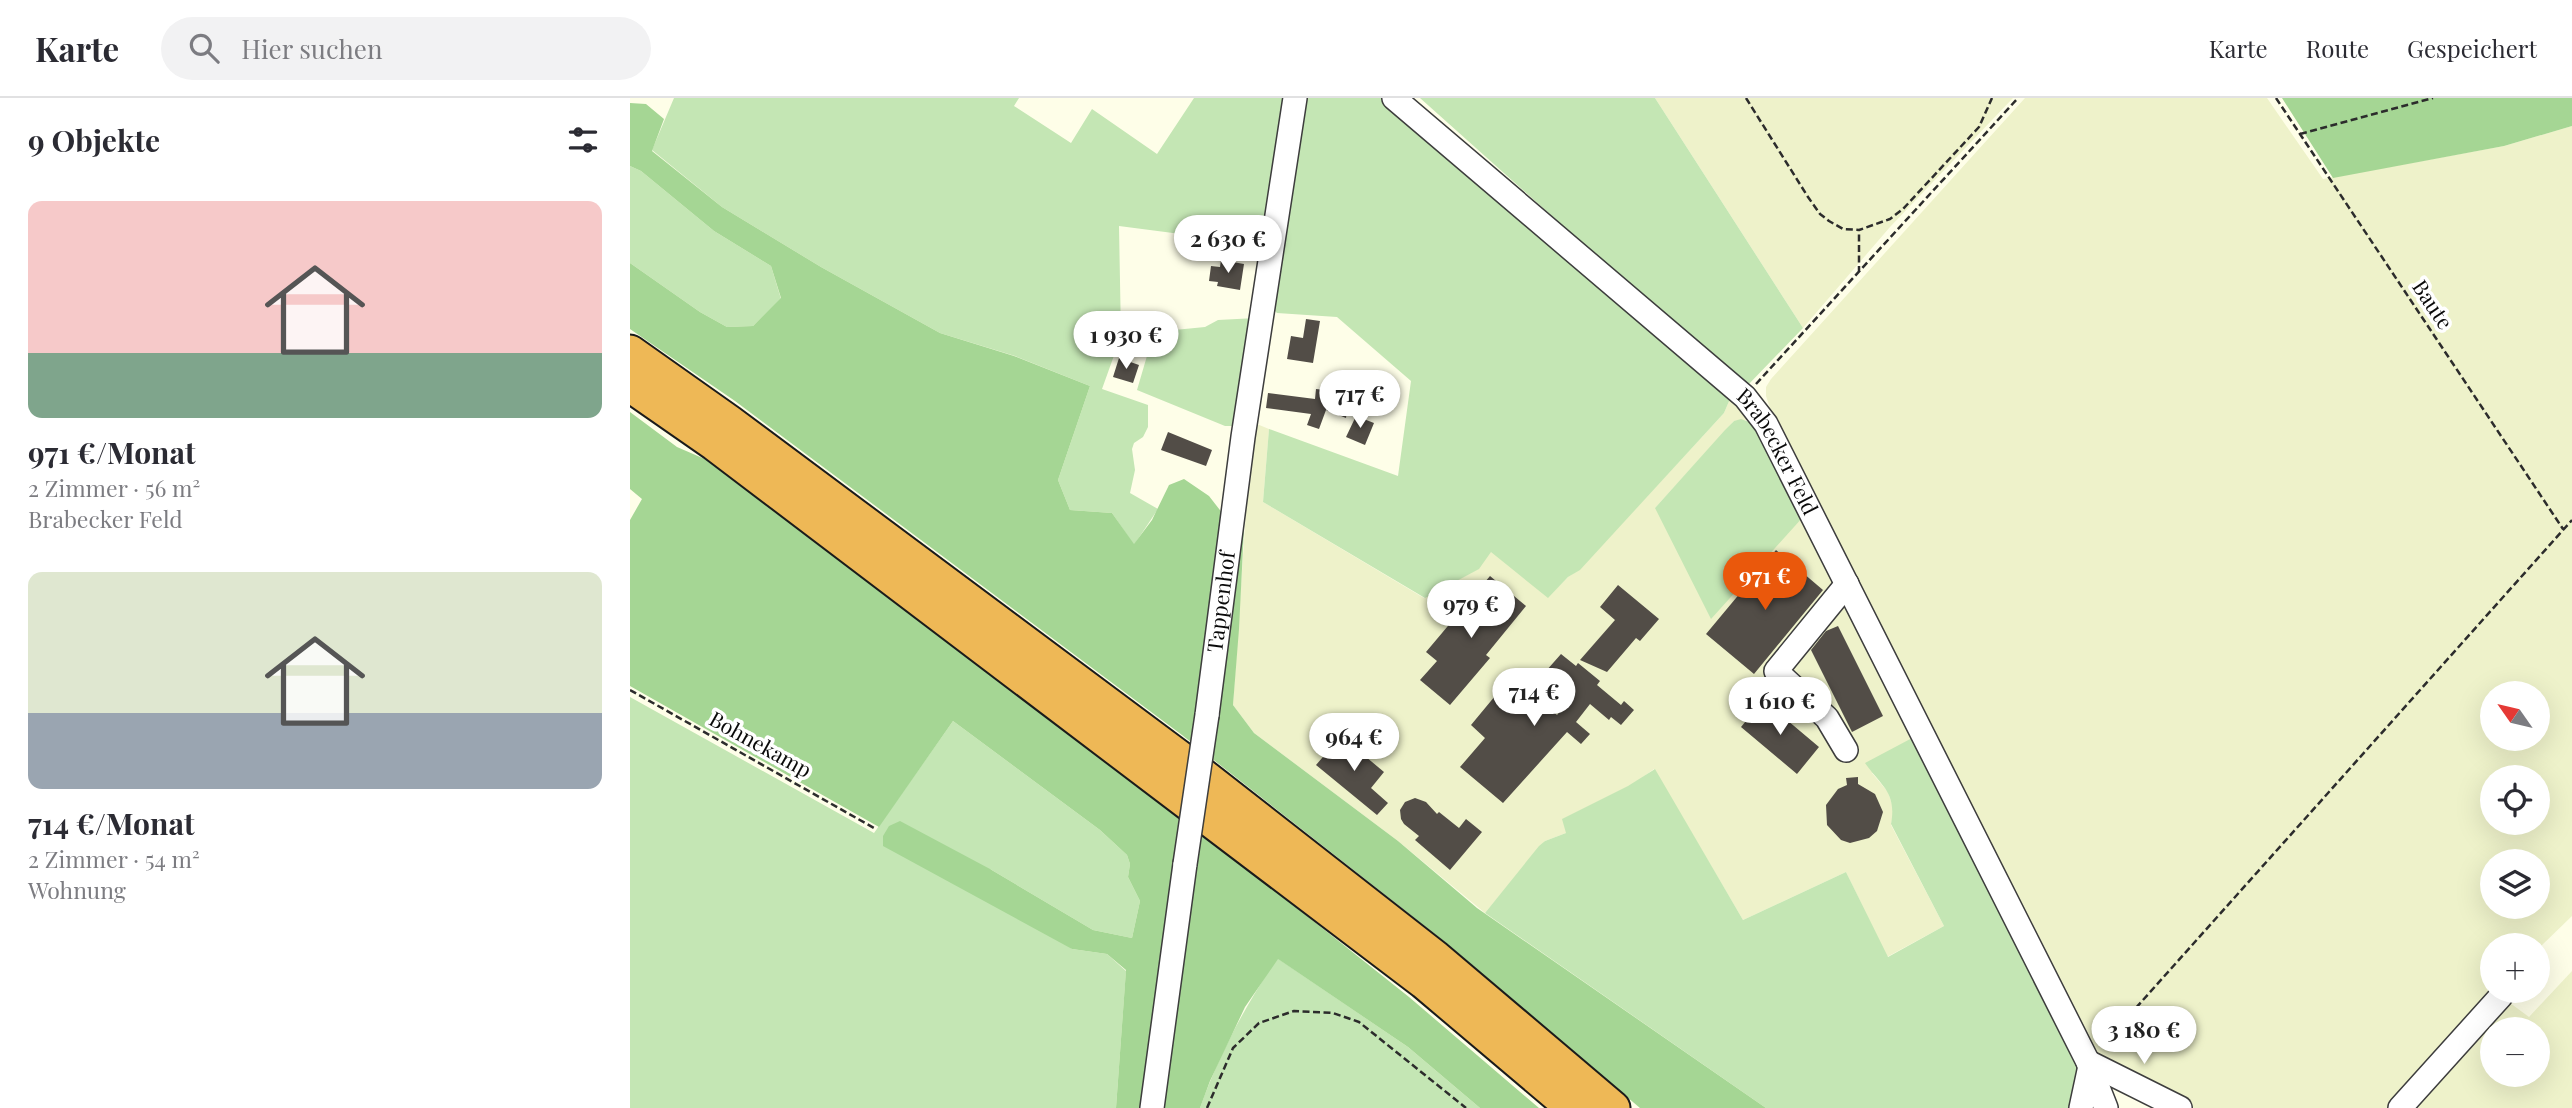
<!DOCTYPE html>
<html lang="de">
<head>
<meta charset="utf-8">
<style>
	body { margin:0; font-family:"Playfair Display",serif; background:#f2f2f3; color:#2b2b33; height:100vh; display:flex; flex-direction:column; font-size:26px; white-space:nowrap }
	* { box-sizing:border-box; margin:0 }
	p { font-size:23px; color:#7c7c81 }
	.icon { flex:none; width:38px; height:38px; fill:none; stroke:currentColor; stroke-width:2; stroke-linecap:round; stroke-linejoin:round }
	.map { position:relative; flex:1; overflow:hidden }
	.details { display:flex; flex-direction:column; background:#fff; width:630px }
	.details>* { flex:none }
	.needle { width:46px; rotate:304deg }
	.tools { position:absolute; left:1850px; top:583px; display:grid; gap:14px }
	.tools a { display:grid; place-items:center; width:70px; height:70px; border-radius:50%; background:#fff; box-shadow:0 7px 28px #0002; font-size:35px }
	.price { position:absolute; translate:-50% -60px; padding:0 16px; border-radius:24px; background:#fff; color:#222; font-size:23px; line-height:46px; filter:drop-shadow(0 2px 4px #0008) }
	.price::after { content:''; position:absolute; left:50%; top:42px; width:21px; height:16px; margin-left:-10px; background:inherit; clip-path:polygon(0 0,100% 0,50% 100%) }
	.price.on { background:#ea580c; color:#fff }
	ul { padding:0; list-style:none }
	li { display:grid; align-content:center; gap:14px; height:371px; padding:0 28px }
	li span { display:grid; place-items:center; height:217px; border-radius:14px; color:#555 }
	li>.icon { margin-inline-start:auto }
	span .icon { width:126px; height:126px; fill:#fffc; stroke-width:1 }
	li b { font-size:30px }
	h2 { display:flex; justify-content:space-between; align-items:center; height:84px; padding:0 28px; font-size:30px }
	header { display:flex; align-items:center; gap:42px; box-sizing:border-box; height:98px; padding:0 35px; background:#fff; border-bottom:2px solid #e1e1e2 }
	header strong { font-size:33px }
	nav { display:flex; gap:38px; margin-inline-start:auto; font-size:24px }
	.search { width:490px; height:63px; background:#f2f2f3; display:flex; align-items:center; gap:18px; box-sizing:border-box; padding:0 24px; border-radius:38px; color:#7c7c81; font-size:26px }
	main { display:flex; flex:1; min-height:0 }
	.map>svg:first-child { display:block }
</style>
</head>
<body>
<header>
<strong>Karte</strong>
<div class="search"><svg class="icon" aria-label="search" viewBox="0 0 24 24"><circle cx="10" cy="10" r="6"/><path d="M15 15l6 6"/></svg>Hier suchen</div>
<nav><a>Karte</a><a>Route</a><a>Gespeichert</a></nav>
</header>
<main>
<section class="details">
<h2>9 Objekte<svg class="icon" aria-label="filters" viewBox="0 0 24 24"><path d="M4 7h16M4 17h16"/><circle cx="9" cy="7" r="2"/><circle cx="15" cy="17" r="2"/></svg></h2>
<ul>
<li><span style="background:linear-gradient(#f6c9c9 70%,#7fa58c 0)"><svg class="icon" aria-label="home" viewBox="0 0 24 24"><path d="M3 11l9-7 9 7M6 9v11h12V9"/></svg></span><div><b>971 €/Monat</b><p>2 Zimmer · 56 m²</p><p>Brabecker Feld</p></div></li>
<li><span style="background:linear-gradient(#dfe7d0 65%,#9aa5b1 0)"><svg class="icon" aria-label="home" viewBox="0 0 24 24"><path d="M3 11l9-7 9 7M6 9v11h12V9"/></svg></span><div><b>714 €/Monat</b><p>2 Zimmer · 54 m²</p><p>Wohnung</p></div></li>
</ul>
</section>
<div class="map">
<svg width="1942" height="1010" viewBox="0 0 1942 1010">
	<rect width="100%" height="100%" fill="#fefee8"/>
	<path fill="#eef2ca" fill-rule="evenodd" d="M1025,0H1383L1260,129L1173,230Z
		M1395,0H1637L1693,81L1874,48L1942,28V818L1908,851V847H1862V892L1762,1010H1564L1470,964L1142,316L1136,298V289L1141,281ZM1862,595H1908V640H1862ZM1862,679H1908V724H1862ZM1862,763H1908V808H1862Z
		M1100,301L1119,322L1104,323L1025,410L1173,419L1284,639L1242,675L1258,694L1264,712L1261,727L1314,828L1257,859L1216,774L1113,822L1024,671L936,735L915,743L855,815L768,743L624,635L603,607L622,324L639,331L633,404L794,500L848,471L861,453L918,499L938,479L950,471L1094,315Z
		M1942,873V1010H1774L1876,902L1899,919ZM1862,931H1908V976H1862Z"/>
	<path fill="#c4e6b4" d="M44,0H389L384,8L441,45L462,11L527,56L564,0H659L636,152L566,138L489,128L491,238L472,291L518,307V329L513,339L504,345L502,351L505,372L500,395L528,411L504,447L482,415L440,412L428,382L460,288L385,258L310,235L191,169L92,109L22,52Z
		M669,0H757L1100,301L1094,315L950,472L938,479L918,500L861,454L849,471L795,500L633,404L639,331L768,378L781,283L707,219L647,215L640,208Z
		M790,0H1025L1173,230L1117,288L1109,285Z
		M0,68L11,73L84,133L141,168L151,201L123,228L97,229L70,214L0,165Z
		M626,220L611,322L603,328H595L507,292L524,234L575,229L588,222Z
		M1111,321L1125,326L1173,419L1081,521L1025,410L1095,332L1104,323Z
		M0,599L244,735L323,623L470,732L497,757L500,766L498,779L510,803L502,840L463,832L360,771L442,851L477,856L496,873L486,1010H0Z
		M1284,639L1448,970L1446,1010H1136L855,815L909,748L915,743L936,735L932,721L998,688L1025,671L1113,822L1216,774L1258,859L1314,828L1261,726C1267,694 1251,688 1235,665Z
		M647,860L778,949L850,1010H570C590,954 615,909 647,860Z"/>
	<path fill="#a5d694" d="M1652,0H1942V28L1874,48L1703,80Z
		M0,5L16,6L34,21L22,53L92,109L191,169L310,235L384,258L460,288L428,382L440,412L482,415L504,446L522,422L539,387L554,381L579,398L593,416L615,410L609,531L603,607L624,635L768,743L847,810L1136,1010H1010L815,844L552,637L105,303L0,231V165L70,214L97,229L123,228L151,200L141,168L84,133L11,73L0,68Z
		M0,314L47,349L77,362L541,710L779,899L909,1010H850L778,949L648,861L615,909L580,983L570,1010H486L496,872L477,856L442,851L253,748V738L259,728L270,723L360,771L463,832L502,840L510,803L498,779L500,766L497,757L470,732L323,623L249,729L0,588V422L12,401L0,391Z"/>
	<path fill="#524d47" d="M591,162L614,166L610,192L587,188L588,184L579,183L581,168L590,169Z
		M676,221L690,223L683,265L657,261L661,238L673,240Z
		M489,260L509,267L503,285L483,279Z
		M707,280L721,282L716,320L696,312L689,331L677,327L681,316L636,310L638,295L685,301L686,291L705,293Z
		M726,318L744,325L735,347L716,339Z
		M538,334L582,352L576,368L531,352Z
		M1146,452L1193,492L1124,576L1076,536Z
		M860,478L896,508L856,557L860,560L820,607L790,582L807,563L796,554Z
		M988,487L1029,521L1010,543L1006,540L977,574L950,562L985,522L970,509Z
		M1208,528L1253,618L1222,634L1181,552L1196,533Z
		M931,556L946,568L948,565L970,583L967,587L991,607L994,603L1004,612L991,627L981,619L979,622L960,606L946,624L960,636L951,646L937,634L873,705L830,669L855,640L841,627L875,586L890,599L897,591L927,617L944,597L916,573Z
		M1133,602L1189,649L1167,676L1111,629Z
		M711,638L754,674L741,690L758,705L747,717L686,667Z
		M1228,679V686L1245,696L1253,714L1247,733L1239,740L1220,745L1211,742L1197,727L1196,707L1208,691L1217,687L1216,680Z
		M785,700L796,704L807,716L809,714L829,730L836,721L852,734L820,772L785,742L789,738L774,726L771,721L770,712L775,704Z"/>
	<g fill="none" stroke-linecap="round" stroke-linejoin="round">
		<g stroke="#3d3d3d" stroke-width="26">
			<g id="minor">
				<path id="s1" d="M764,0L1115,299L1136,326L1458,964L1476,1010"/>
				<path id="s2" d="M577,617L613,339L665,0"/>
				<path d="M1216,652L1197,620L1146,573L1217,486"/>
				<path d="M1458,964L1550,1010"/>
				<path d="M522,1010L555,766"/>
				<path d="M1451,1010L1460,968"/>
				<path d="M1770,1010L1871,898"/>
			</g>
		</g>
		<g stroke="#1b1b1b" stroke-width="37">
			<path id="highway" d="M0,254L99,324L554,663L806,860L983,1010
				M0,287L85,346L794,884L943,1010"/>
		</g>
		<path stroke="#2c2c2c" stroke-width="2.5" stroke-dasharray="7 3.5" stroke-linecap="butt" d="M1116,0L1178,99L1190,116L1199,123L1213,131L1229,132L1260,121L1273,111L1349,29L1362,0
			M1646,0L1933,431
			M1670,36L1803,0
			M1229,175V133
			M1126,286L1388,0
			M0,592L244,730
			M1471,949L1942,422
			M577,1010L603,950L629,925L664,913L703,915L729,924L836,1010"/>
		<use href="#minor" stroke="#fff" stroke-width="23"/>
		<use href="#highway" stroke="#eeb856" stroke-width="33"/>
		<g stroke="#3d3d3d" stroke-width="26" stroke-linecap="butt">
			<path id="minor-bridge" d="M555,766L577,617"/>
		</g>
		<use href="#minor-bridge" stroke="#fff" stroke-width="23"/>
	</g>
	<g text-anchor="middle" stroke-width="7" stroke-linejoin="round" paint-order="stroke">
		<g font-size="21" fill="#0a0a0a" stroke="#fff">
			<text transform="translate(1802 207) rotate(56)" y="7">Baute</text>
			<text dy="7" stroke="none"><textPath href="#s1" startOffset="525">Brabecker Feld</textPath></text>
			<text dy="7" stroke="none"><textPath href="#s2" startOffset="114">Tappenhof</textPath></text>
			<text transform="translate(130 647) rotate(29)" y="7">Bohnekamp</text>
		</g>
	</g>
</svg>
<div class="tools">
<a><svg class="needle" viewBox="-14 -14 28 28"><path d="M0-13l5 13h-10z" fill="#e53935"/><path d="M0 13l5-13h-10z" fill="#7c7c81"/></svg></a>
<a><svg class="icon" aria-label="locate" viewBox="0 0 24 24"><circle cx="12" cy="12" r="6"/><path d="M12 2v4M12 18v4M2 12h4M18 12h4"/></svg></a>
<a><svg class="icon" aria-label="layers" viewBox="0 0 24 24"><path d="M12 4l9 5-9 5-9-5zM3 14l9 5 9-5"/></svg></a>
<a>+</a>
<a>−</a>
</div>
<b class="price" style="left:598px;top:177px">2 630 €</b>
<b class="price" style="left:496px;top:273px">1 930 €</b>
<b class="price" style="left:730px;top:332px">717 €</b>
<b class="price on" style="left:1135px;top:514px">971 €</b>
<b class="price" style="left:841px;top:542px">979 €</b>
<b class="price" style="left:904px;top:630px">714 €</b>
<b class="price" style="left:1150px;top:639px">1 610 €</b>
<b class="price" style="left:724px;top:675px">964 €</b>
<b class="price" style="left:1514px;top:968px">3 180 €</b>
</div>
</main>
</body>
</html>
